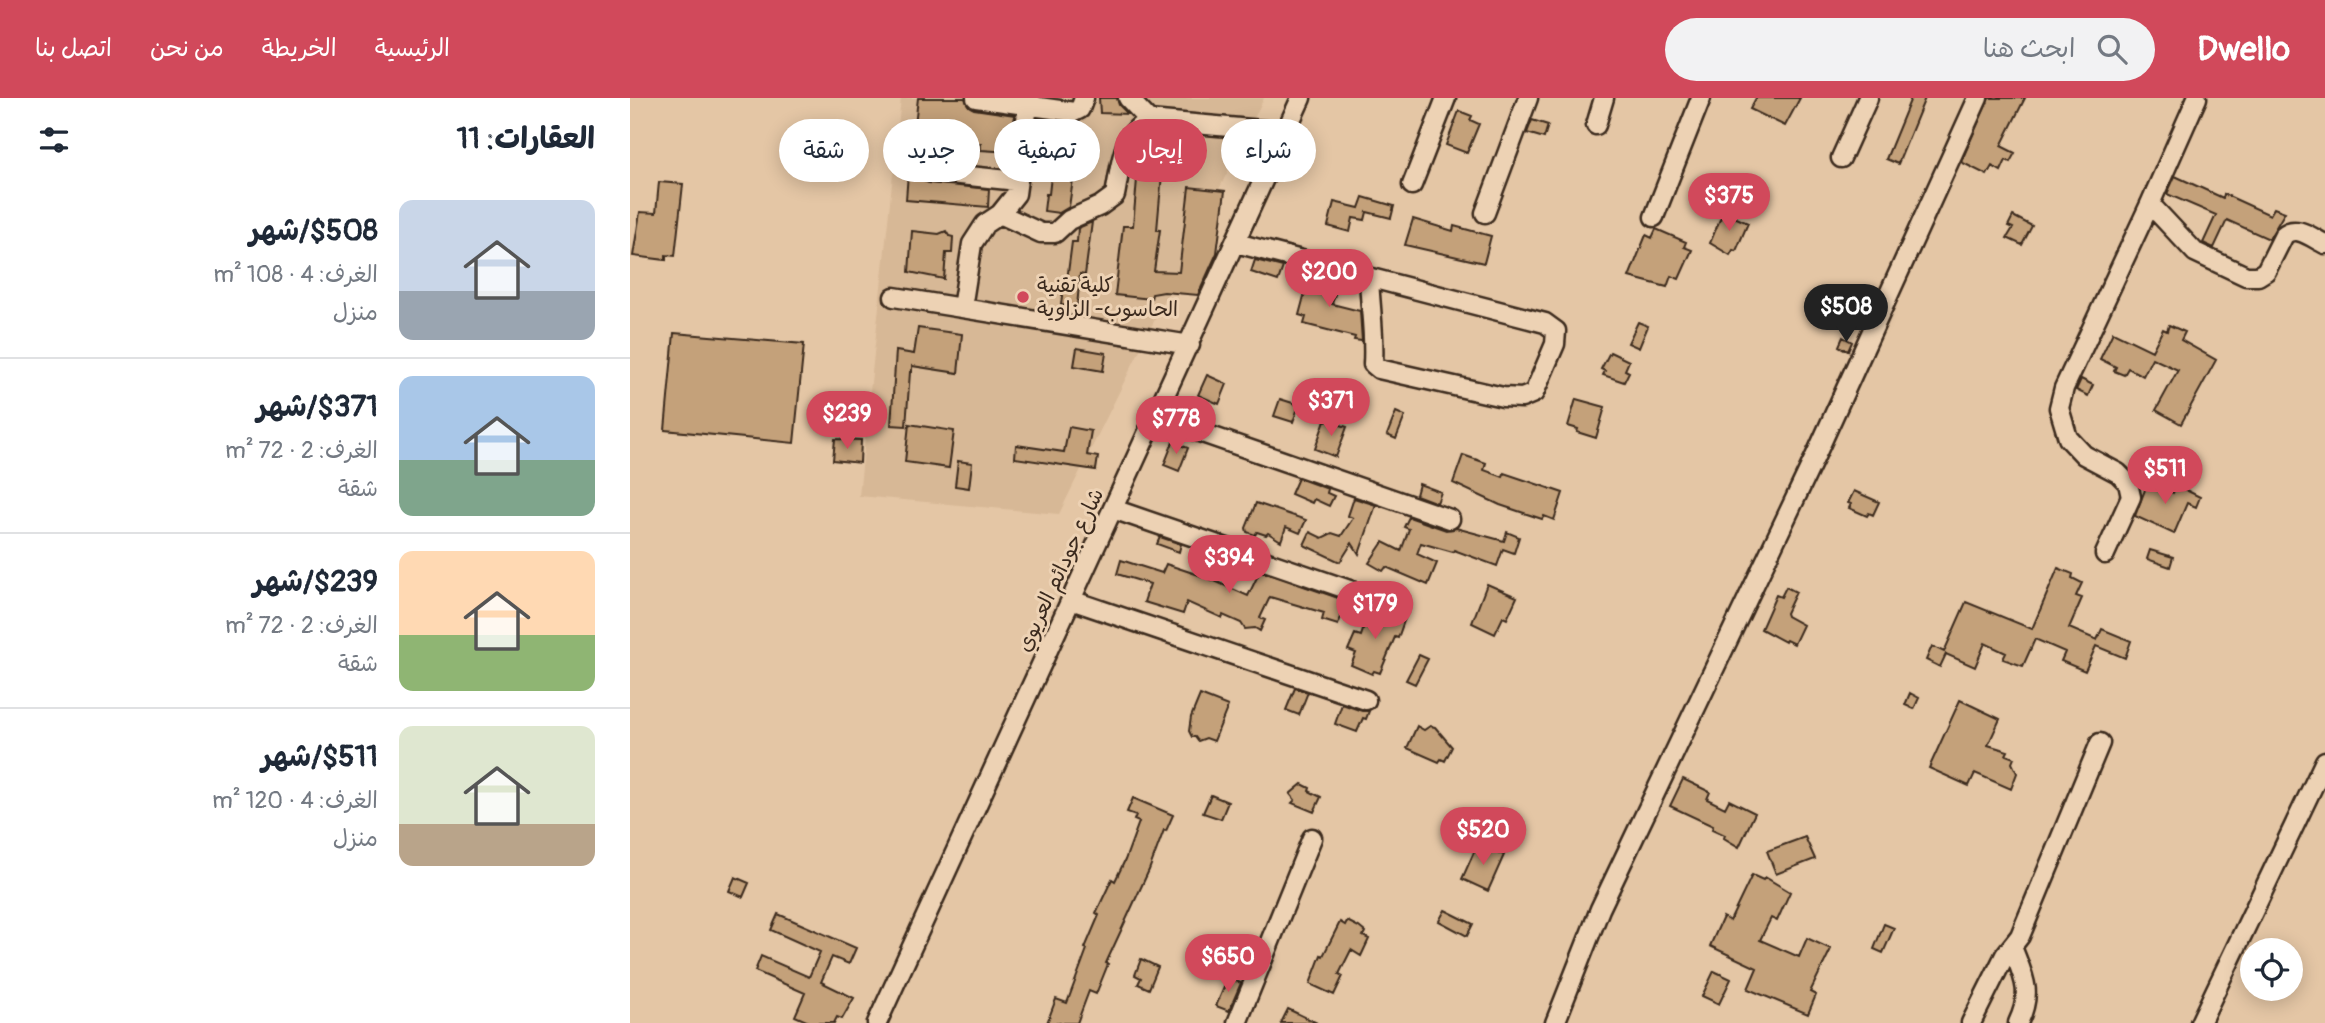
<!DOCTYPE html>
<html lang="ar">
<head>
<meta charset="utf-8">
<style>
	body { margin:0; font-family:Pangolin,"Playpen Sans Arabic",sans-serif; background:#f2f2f3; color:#1f2937; direction:rtl; height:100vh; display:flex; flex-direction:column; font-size:26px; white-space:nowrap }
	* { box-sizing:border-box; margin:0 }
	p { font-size:23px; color:#747a83 }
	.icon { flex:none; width:38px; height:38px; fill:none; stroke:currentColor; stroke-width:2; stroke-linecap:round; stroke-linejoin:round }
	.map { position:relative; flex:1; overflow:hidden; direction:ltr }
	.panel { display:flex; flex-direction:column; background:#fff; width:630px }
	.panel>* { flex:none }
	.guide { position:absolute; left:21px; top:21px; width:665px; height:63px; direction:rtl; display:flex; gap:14px }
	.buttons { position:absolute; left:1610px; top:840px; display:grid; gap:14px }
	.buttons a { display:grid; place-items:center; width:63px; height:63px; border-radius:50%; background:#fff; box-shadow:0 4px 18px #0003; font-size:35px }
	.price { position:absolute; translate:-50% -60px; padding:0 16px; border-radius:24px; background:#d1495b; color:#fff; font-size:23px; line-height:46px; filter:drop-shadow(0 2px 4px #0008) }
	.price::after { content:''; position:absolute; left:50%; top:42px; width:21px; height:16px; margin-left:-10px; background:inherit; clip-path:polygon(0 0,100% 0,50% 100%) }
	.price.on { background:#222; color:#fff }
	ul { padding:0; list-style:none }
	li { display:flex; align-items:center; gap:21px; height:175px; padding:0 35px }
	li+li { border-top:2px solid #e0e1e3 }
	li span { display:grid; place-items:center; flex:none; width:196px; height:140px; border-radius:14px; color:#555 }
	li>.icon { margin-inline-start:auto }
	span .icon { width:84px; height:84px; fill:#fffc; stroke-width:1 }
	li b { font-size:30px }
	h2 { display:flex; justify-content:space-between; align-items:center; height:84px; padding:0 35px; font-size:30px }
	.chip { padding:0 24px; border-radius:32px; background:#fff; box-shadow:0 4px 18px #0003; font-size:24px; line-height:63px }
	.chip.on { background:#d1495b; color:#fff }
	header { display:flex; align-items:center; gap:42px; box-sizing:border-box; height:98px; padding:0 35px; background:#d1495b; color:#fff }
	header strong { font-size:33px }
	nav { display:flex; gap:38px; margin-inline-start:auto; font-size:24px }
	.search { width:490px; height:63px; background:#f2f2f3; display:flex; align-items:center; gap:18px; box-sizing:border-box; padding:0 24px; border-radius:38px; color:#747a83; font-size:26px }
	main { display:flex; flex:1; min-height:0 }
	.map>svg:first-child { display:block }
</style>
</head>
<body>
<header>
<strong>Dwello</strong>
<div class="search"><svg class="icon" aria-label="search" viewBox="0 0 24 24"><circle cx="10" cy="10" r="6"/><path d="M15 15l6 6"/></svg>ابحث هنا</div>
<nav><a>الرئيسية</a><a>الخريطة</a><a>من نحن</a><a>اتصل بنا</a></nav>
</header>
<main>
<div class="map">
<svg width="1695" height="925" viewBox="0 0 1695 925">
	<rect width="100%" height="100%" fill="#e4c6a5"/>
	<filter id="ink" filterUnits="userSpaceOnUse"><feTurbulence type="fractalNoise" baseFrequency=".0143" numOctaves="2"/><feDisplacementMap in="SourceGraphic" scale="14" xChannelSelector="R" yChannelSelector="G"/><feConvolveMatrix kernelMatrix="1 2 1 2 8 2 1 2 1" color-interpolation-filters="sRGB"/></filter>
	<g filter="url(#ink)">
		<path fill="#d7b896" d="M271,0H634L429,416L229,398Z"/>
		<path fill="#c4a17a" stroke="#3b2a1e" stroke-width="2" d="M288,0H335L339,8L344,11L385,17L380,54L351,52V46L322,42V48L283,45Z
			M469,0H487L489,7L498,16L470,15Z
			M1126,0H1170L1155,28L1120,11Z
			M1281,0H1295L1268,66L1256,61Z
			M1359,0H1395L1371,48L1385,55L1380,64L1376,62L1371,73L1362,68L1357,77L1331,64Z
			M829,13L842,18L840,22L849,26L837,55L816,47Z
			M408,20L447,25L442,61H446L439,109L429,115L414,113L416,96H419L421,78L423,79L426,56L407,55L410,30L407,29Z
			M902,22L918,27L914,40L897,35Z
			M514,40L535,42L527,132H530L524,173L549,174L559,89L595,93L587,155L568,197L534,194L522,196L521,201L485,197L493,128H503L510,46Z
			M278,75L289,76L293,83L299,85L359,91L358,109L276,102Z
			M1545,78L1593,100L1594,96L1640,117L1644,110L1655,114L1639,141L1597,122L1584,150L1573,145L1586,117L1537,96Z
			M29,84L53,86L45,158L36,157V162L3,158L10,114L26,115Z
			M733,99L764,108L761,120L737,114L735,122L723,120L720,134L698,128L704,104L729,110Z
			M1093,114L1118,125L1106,153L1103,152L1100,157L1080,145Z
			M1383,118L1402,128L1392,147L1377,140L1383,130L1378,128Z
			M783,121L823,133L824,128L861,138L854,165L775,147Z
			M462,124L455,177L450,176L447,209L431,207L433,190H436L442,144H447L448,130Z
			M1026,131L1056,144L1054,149L1062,152L1049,181L1041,178L1037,189L999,179L1016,137L1022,140Z
			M282,133L309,136L316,133L319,138L323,139L322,155H316L314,181L279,174Z
			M625,162L653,169L648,183L621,174Z
			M680,176L709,183L702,206L730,213L732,243L724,242L725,239L674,226L676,219L669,217Z
			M1008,224L1018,228L1009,250L998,245Z
			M1539,227L1555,234L1551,242L1586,262L1551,326L1526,312L1548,272L1522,260L1513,278L1498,270L1494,277L1484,273L1486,269L1470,261L1483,234L1522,253L1533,231L1537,233Z
			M288,230L332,236L328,275L282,268V274H280L276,328L261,327L266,253L284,256Z
			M44,235L174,246L164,345L35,332Z
			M1213,239L1222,244L1218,253L1209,248Z
			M447,250L476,255L473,273L444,268Z
			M980,254L999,263L995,272L999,274L994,284L973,277L975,273L971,271Z
			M577,277L597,286L589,306L568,297Z
			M1451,281L1463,287L1458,298L1446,292Z
			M650,301L669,307L663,324L644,318Z
			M946,301L975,309L966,340L947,334L948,331L938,328Z
			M766,314L775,318L766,341L757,337Z
			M695,322L717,329L706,359L685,351Z
			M279,326L324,333L319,370L275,364Z
			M439,329L461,333L457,357L468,359L466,372L385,360L386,347L434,354Z
			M205,341L231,342L230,365L203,362Z
			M543,344L558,350L549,373L534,367Z
			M833,357L856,365L854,372L873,379L874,375L933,395L924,422L914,418L912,421L870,407L823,385Z
			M328,363L342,365L339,390L325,388Z
			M668,380L698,391L697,395L704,398L699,408L684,401L682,405L661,396Z
			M1518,384L1543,395L1545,389L1552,390L1570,399L1566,409L1557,405L1544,436L1505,418Z
			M789,386L811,394L807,405L786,397Z
			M1224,393L1249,404L1243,417L1239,415L1237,418L1219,410L1221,406L1218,405Z
			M724,400L746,407L729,456L722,445L710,464L674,447L680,434L692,440L702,435L711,438L723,420L718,418Z
			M626,405L676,422L670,435L656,429L651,443L638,435L636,437L627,434L625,437L617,434L616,430Z
			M779,419L816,432L826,430L874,443L877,434L889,439L884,455L873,451L867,468L824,452L823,454L791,445L787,456L807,465L798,487L756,469L753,473L739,465L753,444L771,453L779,431L774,429Z
			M530,439L551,446L549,454L527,446Z
			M1520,452L1543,459L1540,469L1517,461Z
			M491,462L532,475L536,466L578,480L618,498L630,473L717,503L708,527L692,522L694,515L640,499L630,520L635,522L630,533L625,530L615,531L611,525L593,517L592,520L557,504L553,516L514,504L520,486L487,476Z
			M1428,470L1443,476L1442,480L1452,485L1446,498L1452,500L1439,530L1467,542L1472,531L1501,543L1495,560L1466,548L1455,573L1431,563L1435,554L1405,541L1393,568L1373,561L1376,555L1355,545L1345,569L1316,556L1310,569L1296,562L1302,548L1314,554L1336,504L1402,531Z
			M857,486L887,499L877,521L873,519L865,536L842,525Z
			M1156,489L1166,494L1156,515L1157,518L1173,527L1164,546L1156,542L1155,544L1131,531L1146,497L1151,499Z
			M740,511L765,520H775L768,540L765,539L750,575L744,573L742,576L721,567L726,555L718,552L725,536L731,538Z
			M789,557L798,561L785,586L776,582Z
			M665,590L678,594L669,617L656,612Z
			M1280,595L1289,600L1284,611L1275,607Z
			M570,597L598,608L584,643L576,640L568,643L565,639H562L559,633L561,619Z
			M1330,602L1370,621L1358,647L1378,653L1376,657L1384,660L1382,665L1387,675L1381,691L1345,675L1339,688L1299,670Z
			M712,606L732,613H739L736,621L733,620L727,634L705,626Z
			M787,628L794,632L800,628L805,629L822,649L815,663L811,661L809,664L777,650Z
			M1053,681L1080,694L1077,701L1095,710L1099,702L1125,715L1109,749L1094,740L1095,737L1082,731L1083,728L1040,708Z
			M672,686L680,690L679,693L691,699L684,714L662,705L665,702L660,696Z
			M581,697L598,704L591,721L573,715Z
			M503,700L543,717L536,733L534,732L519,772L476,865L478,866L466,896L459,893L447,925H417L426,901L437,905L457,851L455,850L469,817L466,815L482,781L485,783L495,762L509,724L504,722L506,717L497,714Z
			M1175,739L1185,761L1146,776L1137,753Z
			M848,745L874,757L858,793L832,781Z
			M1122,777L1133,782L1135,779L1160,794L1147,823L1141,820L1130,842L1169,859L1177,840L1201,851L1180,894L1186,897L1178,916L1118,891L1127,870L1080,848L1093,819L1100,823Z
			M105,779L119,785L113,799L99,793Z
			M815,812L843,826L837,838L809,823Z
			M148,816L226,850L219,866L202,859L191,884L224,900L212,921L207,919L204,925H181L165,918L175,895L125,873L131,858L179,879L190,854L141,832Z
			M717,823L729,829L735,834L733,838L739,841L731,858L721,852L709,876L713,878L704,897L680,886L691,857L693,858L710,824L715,827Z
			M1254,826L1264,830L1253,855L1244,851Z
			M511,861L528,869L519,891L508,886L511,880L505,877Z
			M1084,873L1101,881L1089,906L1072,898Z
			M598,880L611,885L599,913L586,908Z
			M658,911L687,925H651Z"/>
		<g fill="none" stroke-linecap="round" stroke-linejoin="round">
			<g stroke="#3b2a1e" stroke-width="23">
				<path id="minor" d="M346,0L444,14L450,11L454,0
					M498,0L519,22
					M966,27L974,0
					M1211,60L1238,0
					M300,74L388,83
					M782,87L816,0
					M1520,106L1565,154L1616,178H1628L1636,173L1654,137C1666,126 1682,140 1695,146
					M855,115L898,0
					M370,116L411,135H425L439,122L470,108L485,97C491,68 491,36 519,22L656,34
					M1024,119L1071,0
					M606,145L915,225L926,233L925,246L904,295L892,300L873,299L749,271L743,266C745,237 740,209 739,179
					M264,199L560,247
					M332,210L342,146L355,126L370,116L386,96L399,0
					M526,319L820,421
					M483,411L769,509
					M1475,456L1501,399L1498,385L1488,375L1454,357L1438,340L1429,310L1434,290L1520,106L1567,0
					M441,502L736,602
					M1382,849C1394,880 1403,893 1388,925
					M247,925L671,0
					M607,925L682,740
					M925,925L970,811L1184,361L1348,0
					M1341,925L1375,857L1390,838L1470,645
					M1570,925L1695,663"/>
			</g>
			<use href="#minor" stroke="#edd2b4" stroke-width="18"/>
		</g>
	</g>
	<circle fill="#d1495b" stroke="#edd2b4" stroke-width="2.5" cx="393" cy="199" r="7"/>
	<g text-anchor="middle" stroke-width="6" stroke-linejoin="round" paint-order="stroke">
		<g font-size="21" fill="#3b2a1e" stroke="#edd2b4" text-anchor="start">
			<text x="407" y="194">كلية تقنية<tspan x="407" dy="24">الحاسوب- الزاوية</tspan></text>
		</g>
		<g font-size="21" fill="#3b2a1e" stroke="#edd2b4">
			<text transform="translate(430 472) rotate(-65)" y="7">شارع جودائم العريوي</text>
		</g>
	</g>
</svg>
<div class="buttons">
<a><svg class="icon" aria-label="locate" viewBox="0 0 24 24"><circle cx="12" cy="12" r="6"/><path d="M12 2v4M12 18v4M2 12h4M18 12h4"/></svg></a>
</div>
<b class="price" style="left:1099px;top:135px">$375</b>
<b class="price" style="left:699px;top:211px">$200</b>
<b class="price on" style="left:1216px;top:246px">$508</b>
<b class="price" style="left:701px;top:340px">$371</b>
<b class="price" style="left:217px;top:353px">$239</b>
<b class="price" style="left:546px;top:358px">$778</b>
<b class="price" style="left:1535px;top:408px">$511</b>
<b class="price" style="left:599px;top:497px">$394</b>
<b class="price" style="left:745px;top:543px">$179</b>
<b class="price" style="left:853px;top:769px">$520</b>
<b class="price" style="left:598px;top:896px">$650</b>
<div class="guide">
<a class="chip">شراء</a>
<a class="chip on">إيجار</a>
<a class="chip">تصفية</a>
<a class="chip">جديد</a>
<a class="chip">شقة</a>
</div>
</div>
<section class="panel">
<h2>العقارات: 11<svg class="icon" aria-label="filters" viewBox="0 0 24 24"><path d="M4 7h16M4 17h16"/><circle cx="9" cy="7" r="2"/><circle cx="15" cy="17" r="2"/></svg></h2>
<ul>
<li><span style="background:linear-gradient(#c9d6e8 65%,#9aa5b1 0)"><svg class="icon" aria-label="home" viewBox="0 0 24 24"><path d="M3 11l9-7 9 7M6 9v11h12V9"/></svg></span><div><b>$508/شهر</b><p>الغرف: 4 · 108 m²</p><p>منزل</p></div></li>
<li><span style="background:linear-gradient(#a9c7e8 60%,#7fa58c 0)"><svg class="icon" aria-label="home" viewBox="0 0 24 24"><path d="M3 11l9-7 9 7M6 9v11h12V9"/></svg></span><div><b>$371/شهر</b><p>الغرف: 2 · 72 m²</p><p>شقة</p></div></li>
<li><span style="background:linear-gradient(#ffd9b3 60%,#8fb573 0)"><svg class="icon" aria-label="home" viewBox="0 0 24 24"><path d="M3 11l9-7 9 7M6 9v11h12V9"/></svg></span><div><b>$239/شهر</b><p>الغرف: 2 · 72 m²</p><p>شقة</p></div></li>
<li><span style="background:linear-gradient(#dfe7d0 70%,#b9a48a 0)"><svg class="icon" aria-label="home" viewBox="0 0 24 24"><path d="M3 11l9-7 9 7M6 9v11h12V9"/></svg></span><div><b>$511/شهر</b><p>الغرف: 4 · 120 m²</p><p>منزل</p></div></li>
</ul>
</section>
</main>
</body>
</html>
